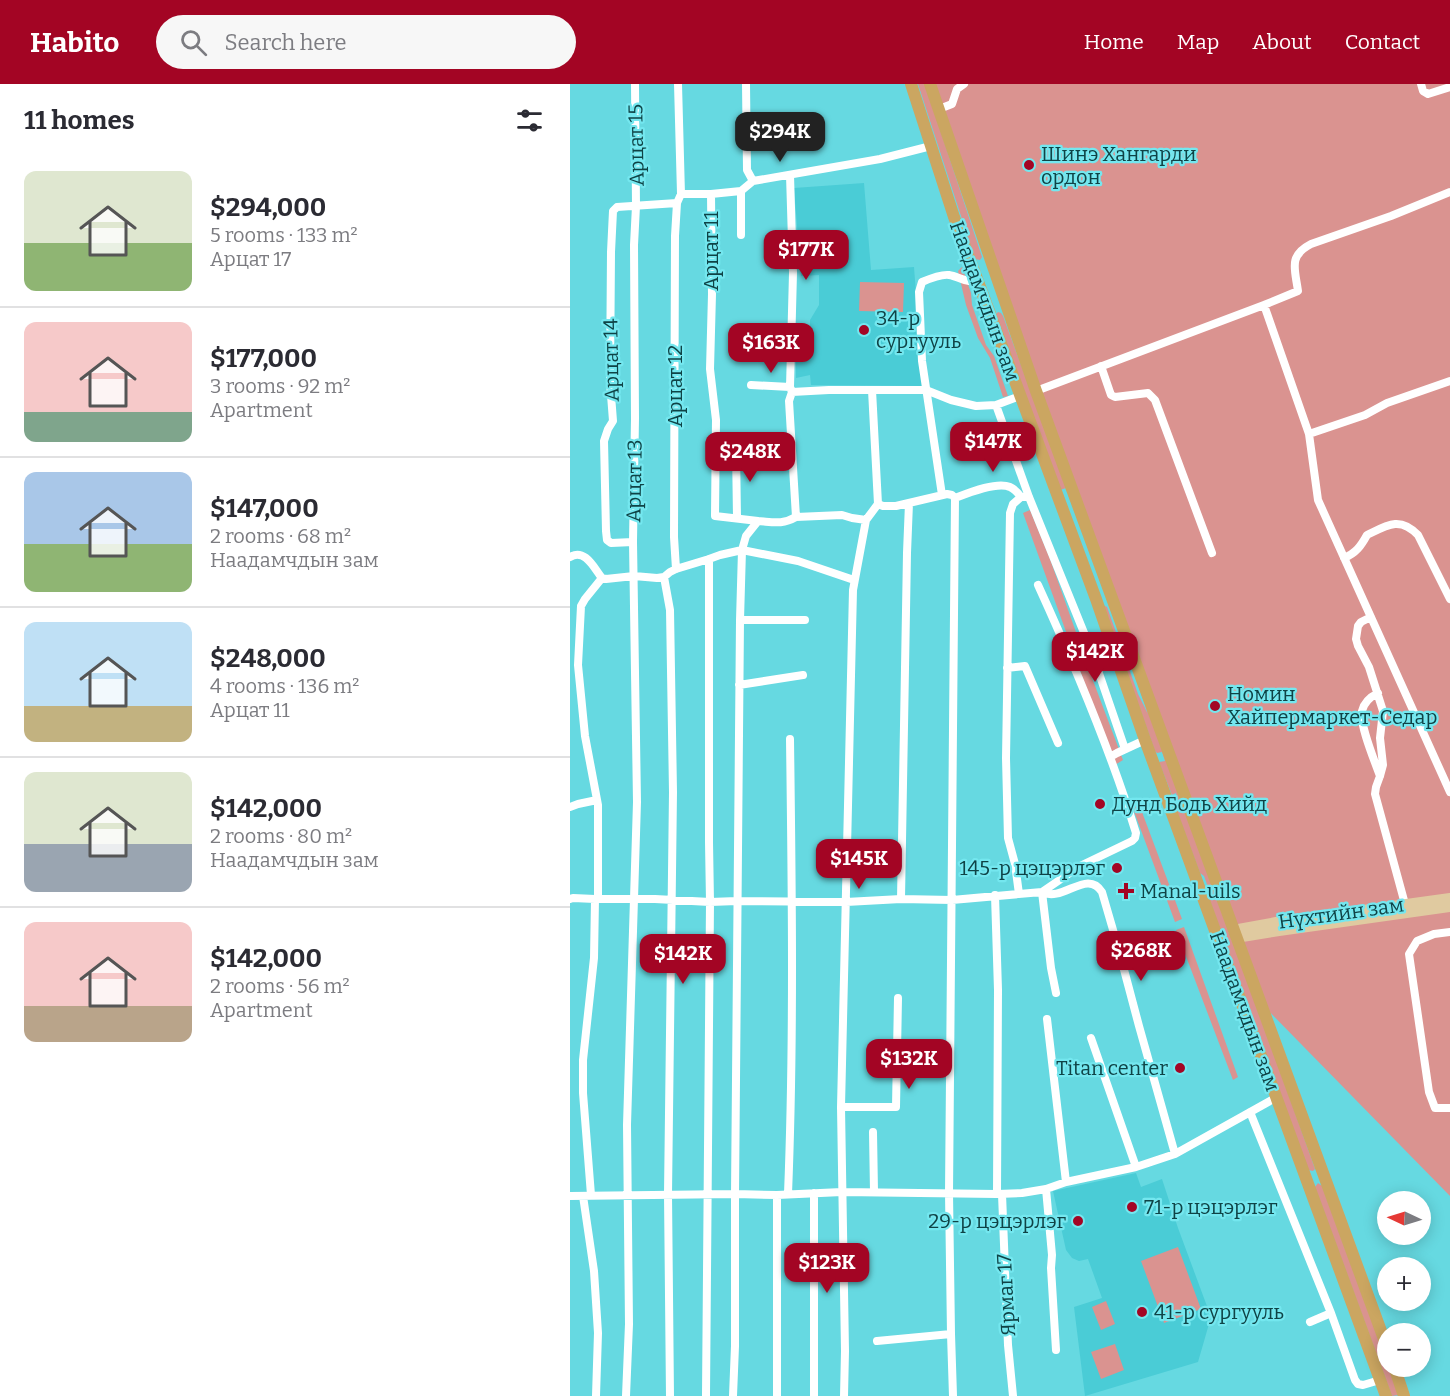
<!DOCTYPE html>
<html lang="en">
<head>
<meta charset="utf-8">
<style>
	body { margin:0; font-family:Bitter,serif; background:#f7f7f7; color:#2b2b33; height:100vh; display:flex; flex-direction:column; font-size:22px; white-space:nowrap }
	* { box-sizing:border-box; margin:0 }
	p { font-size:20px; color:#7c7c81 }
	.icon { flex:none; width:33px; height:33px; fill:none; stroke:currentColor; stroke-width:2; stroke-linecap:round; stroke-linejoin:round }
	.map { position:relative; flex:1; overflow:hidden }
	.panel { display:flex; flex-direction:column; background:#fff; width:570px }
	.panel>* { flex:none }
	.needle { width:39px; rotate:274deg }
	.fabs { position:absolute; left:807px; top:1107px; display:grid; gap:12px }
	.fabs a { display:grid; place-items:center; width:54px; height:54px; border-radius:50%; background:#fff; box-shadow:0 3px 15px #0003; font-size:30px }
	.price { position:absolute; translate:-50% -51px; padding:0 14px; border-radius:12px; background:#a30524; color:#fff; font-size:20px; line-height:39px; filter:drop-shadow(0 2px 3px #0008) }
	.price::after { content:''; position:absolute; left:50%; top:36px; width:18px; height:14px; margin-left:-9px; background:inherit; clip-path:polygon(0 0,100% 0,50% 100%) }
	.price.on { background:#222; color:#fff }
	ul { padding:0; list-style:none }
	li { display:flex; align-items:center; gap:18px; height:150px; padding:0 24px }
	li+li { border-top:2px solid #e1e1e2 }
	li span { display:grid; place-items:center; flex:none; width:168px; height:120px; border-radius:12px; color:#555 }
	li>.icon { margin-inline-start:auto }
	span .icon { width:72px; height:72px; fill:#fffc; stroke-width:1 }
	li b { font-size:26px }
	h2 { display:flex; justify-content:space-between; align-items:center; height:72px; padding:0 24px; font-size:26px }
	header { display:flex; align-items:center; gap:36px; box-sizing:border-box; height:84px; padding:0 30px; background:#a30524; color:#fff }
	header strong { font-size:28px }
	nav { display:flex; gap:33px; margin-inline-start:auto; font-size:21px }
	.search { width:420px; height:54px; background:#f7f7f7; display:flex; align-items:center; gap:15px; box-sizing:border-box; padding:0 21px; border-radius:33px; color:#7c7c81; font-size:22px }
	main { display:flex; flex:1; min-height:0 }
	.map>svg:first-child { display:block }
</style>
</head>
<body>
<header>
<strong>Habito</strong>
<div class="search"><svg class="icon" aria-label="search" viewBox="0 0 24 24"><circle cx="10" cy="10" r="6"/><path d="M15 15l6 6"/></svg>Search here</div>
<nav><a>Home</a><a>Map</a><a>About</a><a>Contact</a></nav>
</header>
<main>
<section class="panel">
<h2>11 homes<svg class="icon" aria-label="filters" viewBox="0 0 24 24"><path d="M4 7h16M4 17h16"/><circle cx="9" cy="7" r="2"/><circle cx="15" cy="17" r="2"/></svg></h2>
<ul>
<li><span style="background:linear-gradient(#dfe7d0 60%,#8fb573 0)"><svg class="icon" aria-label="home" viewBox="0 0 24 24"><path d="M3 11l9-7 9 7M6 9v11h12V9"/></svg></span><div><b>$294,000</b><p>5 rooms · 133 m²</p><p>Арцат 17</p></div></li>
<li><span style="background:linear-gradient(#f6c9c9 75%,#7fa58c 0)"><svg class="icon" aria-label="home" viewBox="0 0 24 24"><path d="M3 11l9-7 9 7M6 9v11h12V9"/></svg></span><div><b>$177,000</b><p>3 rooms · 92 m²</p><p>Apartment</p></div></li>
<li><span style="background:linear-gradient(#a9c7e8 60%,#8fb573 0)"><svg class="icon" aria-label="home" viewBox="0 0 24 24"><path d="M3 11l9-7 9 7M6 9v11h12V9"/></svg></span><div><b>$147,000</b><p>2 rooms · 68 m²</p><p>Наадамчдын зам</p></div></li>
<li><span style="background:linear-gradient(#bfe0f5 70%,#c2b280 0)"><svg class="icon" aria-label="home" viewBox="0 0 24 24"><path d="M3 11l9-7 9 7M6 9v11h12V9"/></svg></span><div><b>$248,000</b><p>4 rooms · 136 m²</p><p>Арцат 11</p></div></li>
<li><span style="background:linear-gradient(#dfe7d0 60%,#9aa5b1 0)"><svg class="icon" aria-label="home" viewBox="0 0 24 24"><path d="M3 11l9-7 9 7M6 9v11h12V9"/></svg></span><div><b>$142,000</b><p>2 rooms · 80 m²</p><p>Наадамчдын зам</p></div></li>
<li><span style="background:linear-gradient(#f6c9c9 70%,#b9a48a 0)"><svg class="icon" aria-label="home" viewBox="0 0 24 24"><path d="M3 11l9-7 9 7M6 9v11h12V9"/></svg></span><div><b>$142,000</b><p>2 rooms · 56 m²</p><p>Apartment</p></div></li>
</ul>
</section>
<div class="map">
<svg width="880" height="1312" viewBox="0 0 880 1312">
	<rect width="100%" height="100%" fill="#66d9e1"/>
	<path fill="#4accd6" d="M294,99L301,186L344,183L353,302L241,301L240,291L226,294V257L240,256V236L249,221V191L231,192L224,104Z
		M566,1089L571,1103L592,1095L608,1144L641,1233L628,1278L515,1312L504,1223L532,1214L518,1175L509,1177L502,1174L496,1166L483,1107Z"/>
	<path fill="#da9390" d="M348,0H355L412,173L410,176L405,175Z
		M362,0H880V1112L683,911L745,1085L743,1087L738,1086L637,809L639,806L634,792L630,789L605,722L608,717L606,709L602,711L589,678L595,677L592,668L587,669L585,667L533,521L537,523L568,610L578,630Z
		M392,183L401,209L402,221L416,261L424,272L438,312L433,313L420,274L408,254L396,221L388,187Z
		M290,198L334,199L333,228L289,227Z
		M428,228L431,229L433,232L496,404L490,406L425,231Z
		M460,426L480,475L507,551L506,553L499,556L453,429Z
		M513,570L553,676L545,681L505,573Z
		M569,720L612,835L605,838L562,722Z
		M614,843L668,993L663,996L606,846Z
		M748,1099L752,1102L829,1311L822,1312L745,1103Z
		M608,1163L631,1225L594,1239L571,1177Z
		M536,1217L545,1240L531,1246L522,1223Z
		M545,1260L554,1286L531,1295L521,1268Z"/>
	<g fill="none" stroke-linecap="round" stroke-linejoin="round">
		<path stroke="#fff" stroke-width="8" d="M108,0L111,110
			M176,0L177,86L183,97
			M851,0L853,7L858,10L880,3
			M369,25L382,20L387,5L394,0
			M171,107V151
			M141,110L142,210L140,285L146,336L145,432L188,437
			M694,221L728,207C725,185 718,172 741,160L821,132L880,108
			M531,282L541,311L545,313L578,309L585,316L642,469
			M181,301L220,303
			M466,307L694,221L739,350L748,416L880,708
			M222,308L259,306H356L381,316L406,322L426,321L450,312
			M426,321L459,413L521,566L555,665
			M739,350L795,331L817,319L880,297
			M166,364L167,434
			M372,411L352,277L349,208L352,198C359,195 371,190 379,191C386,192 392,196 399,197
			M308,420L313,422H326L377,410L382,411L385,414C398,409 427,397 440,403C445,405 448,409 451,413
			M226,433L272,431L282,434L296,436
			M63,458L41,459L37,456L36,447L34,357L38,345L43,337L40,298L41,168L43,127L47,123L107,119L111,110H141L171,107L183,97L310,75L361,62
			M0,473C15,464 24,484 32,494L36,495L64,492L87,494L94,493L100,488L106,485L139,475L150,471L172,466L176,452L188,437C203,438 212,441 226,433L219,317L222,308L220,303L223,189L220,91
			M774,474C786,469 791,462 797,451C817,441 830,432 848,451L880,515
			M106,485L104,453L105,152L107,119
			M94,493L100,526L103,708L98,1110L100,1312
			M801,533L791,538L788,542L786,555L788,562L799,583L813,627L810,654L813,681L810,692L806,703L805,710L835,820
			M170,536H235
			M498,567L521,566L540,557
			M437,584L455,582L488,659
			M169,601L233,591
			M808,609C800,613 794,618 792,627C789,640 805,678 810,692
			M540,673L547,669L575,656
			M0,723L8,720L27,716
			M449,810L445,780L438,754L436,674L440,429L443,420L451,413H459
			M425,811L428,906L427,1110
			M0,815L3,814L25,815
			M28,815H85L140,818L167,817L276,818L331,815L382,816L472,808L510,782L562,757L565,754L566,749C540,665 505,582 468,501
			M331,815L337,469L339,419
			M880,848L864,850L847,857L839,870L859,1008L865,1024H880
			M486,909L481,884L472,808C493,819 517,784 532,808L548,863L569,942L605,1070
			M477,935L496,1098
			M521,954L566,1083
			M271,1023H326L328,914
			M680,1028L761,1229L785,1296L788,1300L793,1301L810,1296
			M303,1048L304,1108
			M476,1105L482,1171L481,1184L486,1266
			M244,1109V1312
			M218,1110C224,959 222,806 220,655
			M432,1110L438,1261L443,1312
			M21,1111L13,1009V976L24,874L25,815H28V721L15,652L8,581L11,522L15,515L32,494
			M207,1111V1312
			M0,1112L165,1110L207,1111L272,1108L427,1110L452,1109L476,1105L496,1098L566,1083L605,1070L707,1013
			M13,1112L24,1187L28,1249L26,1312
			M740,1238L761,1229
			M307,1257L381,1250
			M56,1312L59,1240L57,1041L67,718L63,458L65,334L64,161L66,122L65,0
			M136,1312L140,818L139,758V475
			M163,1312L165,1262V1110L170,536L172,466L228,477L284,496
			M274,1312L275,1267L271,1023L283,506L296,436L308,420L302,306
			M383,1312L381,1250L379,1109L385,414"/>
		<path stroke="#e0caa0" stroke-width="10" d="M663,846L706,838L880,814
			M666,854L709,847L880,823"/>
		<path stroke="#cba661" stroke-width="12" d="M341,0L384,133L526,515L575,656L816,1312
			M360,0L466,307L818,1266
			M824,1282L834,1312"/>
	</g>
	<g fill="#a30524" stroke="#74e7ef" stroke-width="2">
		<circle cx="459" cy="81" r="6"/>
		<circle cx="294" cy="246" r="6"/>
		<circle cx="645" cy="622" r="6"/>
		<circle cx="530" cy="720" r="6"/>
		<circle cx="547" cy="784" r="6"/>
		<path d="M553 798h6v6h6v6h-6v6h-6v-6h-6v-6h6z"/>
		<circle cx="610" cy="984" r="6"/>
		<circle cx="562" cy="1123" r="6"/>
		<circle cx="508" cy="1137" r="6"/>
		<circle cx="572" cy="1228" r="6"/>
	</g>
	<g text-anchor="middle" stroke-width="4.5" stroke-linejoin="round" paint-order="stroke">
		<g font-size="20" fill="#0f4346" stroke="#74e7ef">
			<text transform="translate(66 61) rotate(-91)" y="7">Арцат 15</text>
			<text transform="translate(141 167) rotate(-90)" y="7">Арцат 11</text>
			<text transform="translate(415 217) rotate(70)" y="7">Наадамчдын зам</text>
			<text transform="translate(41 276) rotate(-91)" y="7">Арцат 14</text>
			<text transform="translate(105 302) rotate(-90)" y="7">Арцат 12</text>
			<text transform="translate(64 397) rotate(-89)" y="7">Арцат 13</text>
			<text transform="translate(771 829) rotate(-8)" y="7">Нүхтийн зам</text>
			<text transform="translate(675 927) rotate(70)" y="7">Наадамчдын зам</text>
			<text transform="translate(436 1211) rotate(-93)" y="7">Ярмаг 17</text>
		</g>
		<g font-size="20" fill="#0f4346" stroke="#74e7ef" text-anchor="start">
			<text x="471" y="77">Шинэ Хангарди<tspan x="471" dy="23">ордон</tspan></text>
			<text x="306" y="241">34-р<tspan x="306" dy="23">сургууль</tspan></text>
			<text x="657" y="617">Номин<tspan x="657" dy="23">Хайпермаркет-Седар</tspan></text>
			<text x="542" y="727">Дунд Бодь Хийд</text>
			<text x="535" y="791" text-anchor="end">145-р цэцэрлэг</text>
			<text x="570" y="814">Manal-uils</text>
			<text x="598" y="991" text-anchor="end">Titan center</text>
			<text x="574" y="1130">71-р цэцэрлэг</text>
			<text x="496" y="1144" text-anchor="end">29-р цэцэрлэг</text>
			<text x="584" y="1235">41-р сургууль</text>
		</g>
	</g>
</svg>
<div class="fabs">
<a><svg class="needle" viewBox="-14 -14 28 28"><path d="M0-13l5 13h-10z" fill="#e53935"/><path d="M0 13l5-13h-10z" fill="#7c7c81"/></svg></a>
<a>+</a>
<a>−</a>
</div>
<b class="price on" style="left:210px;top:79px">$294K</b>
<b class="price" style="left:236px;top:197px">$177K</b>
<b class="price" style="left:201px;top:290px">$163K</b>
<b class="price" style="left:423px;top:389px">$147K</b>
<b class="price" style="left:180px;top:399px">$248K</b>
<b class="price" style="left:525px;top:599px">$142K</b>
<b class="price" style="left:289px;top:806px">$145K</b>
<b class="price" style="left:571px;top:898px">$268K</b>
<b class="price" style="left:113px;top:901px">$142K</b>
<b class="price" style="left:339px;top:1006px">$132K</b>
<b class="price" style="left:257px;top:1210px">$123K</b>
</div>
</main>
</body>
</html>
